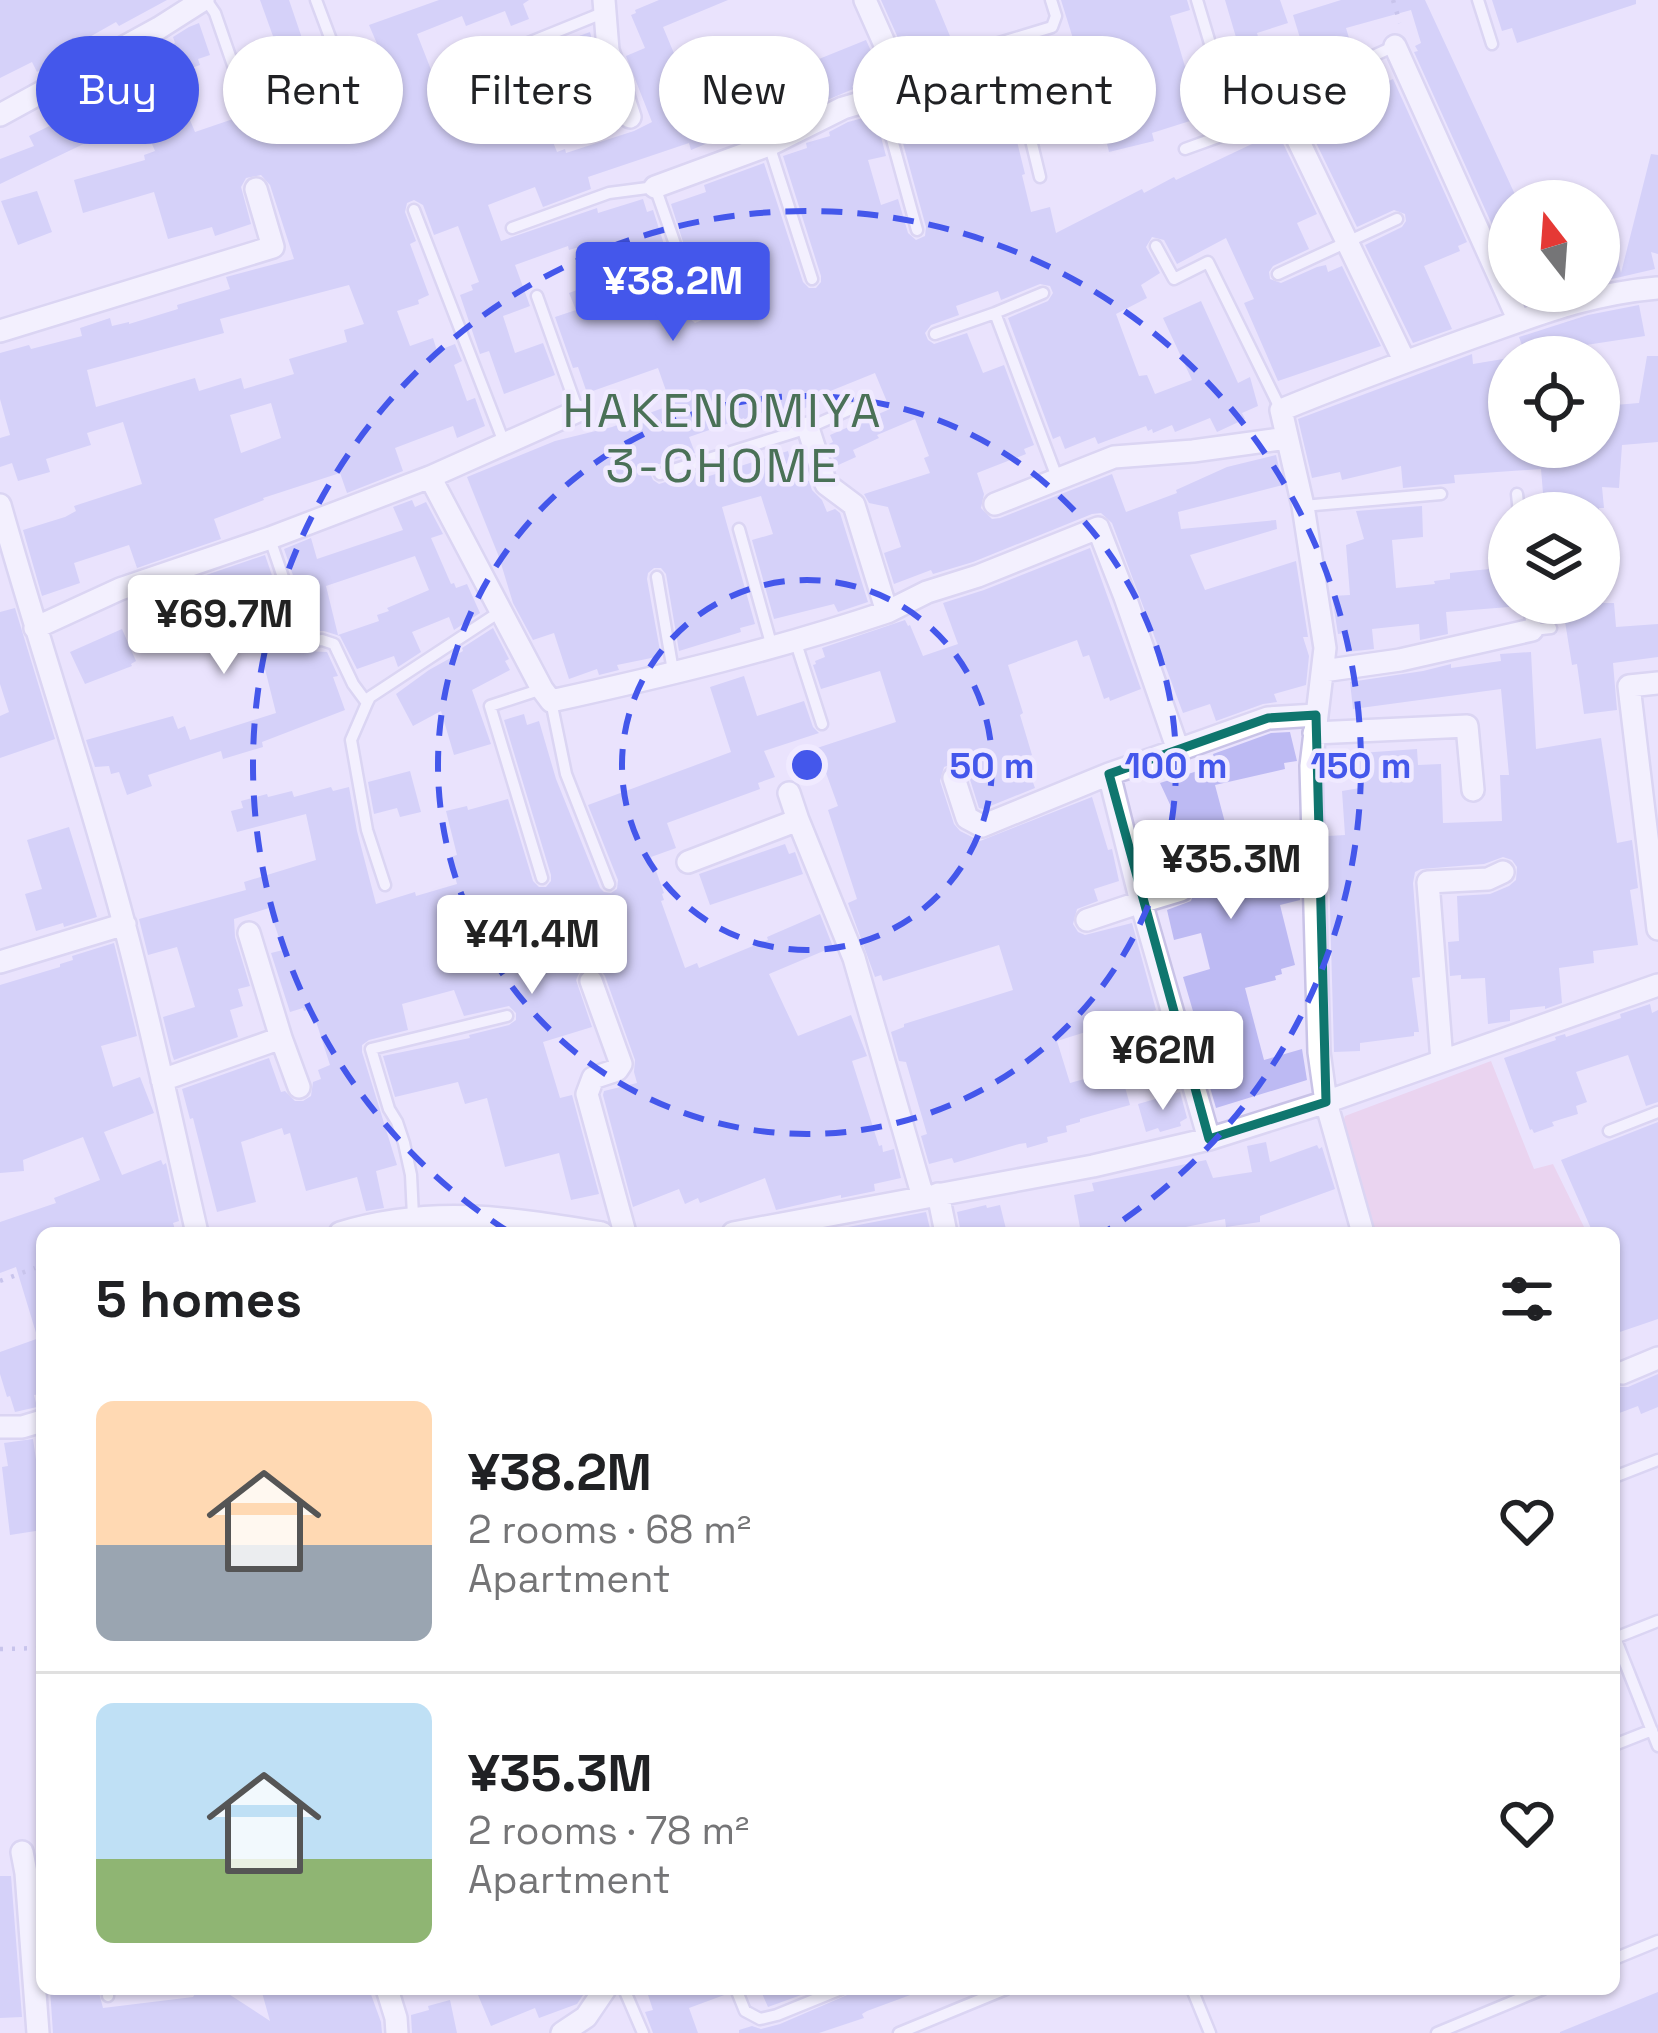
<!DOCTYPE html>
<html lang="en">
<head>
<meta charset="utf-8">
<style>
	body { margin:0; font-family:"Space Grotesk",sans-serif; background:#f2f2f2; color:#202124; height:100vh; display:flex; flex-direction:column; font-size:45px; white-space:nowrap }
	* { box-sizing:border-box; margin:0 }
	p { font-size:39px; color:#757577 }
	.icon { flex:none; width:66px; height:66px; fill:none; stroke:currentColor; stroke-width:2; stroke-linecap:round; stroke-linejoin:round }
	.map { position:relative; flex:1; overflow:hidden }
	.panel { position:absolute; left:36px; top:1227px; width:1584px; height:768px; display:flex; flex-direction:column; background:#fff; border-radius:18px; box-shadow:0 3px 9px #0004 }
	.panel>* { flex:none }
	.hud { position:absolute; left:36px; top:36px; width:1587px; height:108px; display:flex; gap:24px }
	.needle { width:78px; rotate:343deg }
	.buttons { position:absolute; left:1488px; top:180px; display:grid; gap:24px }
	.buttons a { display:grid; place-items:center; width:132px; height:132px; border-radius:50%; background:#fff; box-shadow:0 3px 9px #0004; font-size:60px }
	.price { position:absolute; translate:-50% -102px; padding:0 27px; border-radius:12px; background:#fff; color:#222; font-size:39px; line-height:78px; filter:drop-shadow(0 3px 6px #0008) }
	.price::after { content:''; position:absolute; left:50%; top:72px; width:36px; height:27px; margin-left:-18px; background:inherit; clip-path:polygon(0 0,100% 0,50% 100%) }
	.price.current { background:#4457eb; color:#fff }
	ul { padding:0; list-style:none }
	li { display:flex; align-items:center; gap:36px; height:300px; padding:0 60px }
	li+li { border-top:3px solid #e0e0e0 }
	li span { display:grid; place-items:center; flex:none; width:336px; height:240px; border-radius:18px; color:#555 }
	li>.icon { margin-inline-start:auto }
	span .icon { width:144px; height:144px; fill:#fffc; stroke-width:1 }
	li b { font-size:51px }
	h2 { display:flex; justify-content:space-between; align-items:center; height:144px; padding:0 60px; font-size:51px }
	.pill { padding:0 42px; border-radius:54px; background:#fff; box-shadow:0 3px 9px #0004; font-size:42px; line-height:108px }
	.pill.current { background:#4457eb; color:#fff }
	.map>svg:first-child { display:block }
</style>
</head>
<body>
<div class="map">
<svg width="1658" height="2033" viewBox="0 0 1658 2033">
	<rect width="100%" height="100%" fill="#eae3fd"/>
	<path fill="#ebc1e0" d="M1491,1061L1534,1169L1553,1164L1586,1231L1581,1233H1368L1343,1122L1345,1116Z"/>
	<path fill="#bdbaf3" fill-rule="evenodd" d="M0,0H167L119,26L116,22L56,56L58,60L37,72L32,62L0,78Z
		M260,0H289L305,47L320,43L329,66L325,68L340,108L389,91L373,49L378,46L369,25L439,0H529L523,4L529,19L511,26L505,11L466,26L462,16L417,34L437,85L482,67L493,66L512,113L515,112L516,115L539,107L557,152L565,149L566,153L634,131L652,122L626,56L645,48L631,15L636,13L635,10L659,0H728L663,27L693,99L737,83L740,91L866,40L881,73L852,86L853,89L818,104L816,98L691,150L689,143L588,177L591,189L543,207L535,187L488,205L501,241L597,208L598,213L643,199L647,212L653,210L687,316L695,323L702,320L705,311L671,204L706,192L704,185L764,163L803,282L809,288H816L821,282V276L783,156L807,148L806,143L830,136L829,132L848,122L863,118L864,121L876,118L886,156L868,160L881,205L898,199L908,233L916,240L925,236L926,227L895,114L927,106L925,99L1006,77L1011,98H1008L1009,109L1025,174L1022,175L1031,212L1050,207L1056,233L1142,189L1144,193L1174,177L1176,180L1271,135L1272,138L1279,135L1317,214L1297,223L1309,249L1273,266L1269,272L1270,279L1281,283L1317,267L1326,265L1328,272L1342,266L1381,346L1278,381L1244,303L1254,299L1226,238L1177,264L1164,240L1152,237L1146,247L1160,273L1141,285L1147,298L1116,314L1139,376L1147,375L1155,394L1192,380L1163,318L1201,301L1238,383L1250,377L1258,406L1242,413L1245,419L1217,432L1210,418L1175,432L1172,425L1153,433L1152,429L1148,431L1146,426L1098,444L1095,437L1065,449L1060,436L1053,439L1008,318L1048,301L1053,293L1050,286L1040,284L1001,300L998,291L956,306L959,315L931,325L925,333L928,340L934,344L967,333L983,373L1004,365L1034,445L1024,449L1026,454L977,473L984,494L981,508L992,519L1000,518L1112,474L1126,512L1177,493L1176,490L1227,467L1276,455L1283,485L1178,512L1181,529L1276,520L1277,529L1190,555L1205,590L1296,561L1308,637H1303L1309,656L1306,685L1274,694L1277,702L1263,704L1216,721L1210,704L1183,713L1112,523L1101,513L1092,514L973,562L933,574L931,570L894,584L884,553L901,547L888,507L869,503L864,494L930,473L924,458L929,456L915,419L877,435L879,438L853,450L856,457L836,466L829,444L833,442L830,435L890,409L875,373L818,396L820,402L785,416L780,405L745,420L744,418L689,437L695,453L656,465L650,473L653,480L659,484L701,471L703,478L788,451L789,455L800,452L808,478L803,480L809,481L812,490L822,500L827,512L835,509L840,513L868,602L838,612L834,604L774,619L752,540L773,534L761,496L722,507L755,624L740,628L741,632L679,651L666,574L661,568H654L648,573L647,579L661,656L617,665L619,670L599,675L597,669L569,679L554,633L533,640L513,603L499,557L467,477L555,441L612,427L671,405L658,368L587,393L578,367L573,368L555,317L576,310L569,293L590,285L579,247L569,250L568,246L515,265L530,306L503,316L515,353L543,343L555,375L504,394L489,351L480,354L460,295L473,290L471,285L479,282L458,226L434,235L423,205L414,200L407,203L405,212L416,241L410,244L429,295L418,300L419,304L397,311L410,346L433,338L437,351L455,344L462,361L454,365L467,401L475,398L485,426L457,438L453,426L395,448L403,471L347,493L340,473L263,498L264,500L214,519L221,539L137,568L129,545L74,563L80,583L42,596L23,530L65,517L76,511L74,506L142,484L123,422L87,433L91,445L46,459L50,472L18,481L12,463L0,467V438L10,435L0,399V353L29,345L31,349L82,336L80,328L110,318L112,326L129,322V324L178,309L177,305L230,289L226,277L294,259L270,185L261,175L246,178L241,187L251,224L215,236L212,227L168,239L154,192L83,213L74,180L145,160L144,155L155,151L124,77L129,75L126,66L175,43L173,37L189,27L199,23L210,55L198,59L200,65L171,75L195,132L239,117L238,114L259,107L244,62L278,50ZM349,285L364,324L344,330L347,342L289,359L294,374L244,389L241,378L199,391L195,378L96,407L87,370L224,333L220,319ZM271,403L281,438L241,453L230,415Z
		M881,0H935L952,41L908,60Z
		M1061,0H1187L1190,10L1170,16L1189,80L1196,78L1198,84L1211,80L1219,87L1226,84L1229,74L1239,70L1237,62L1243,61L1225,0H1280L1288,23L1257,33L1275,94L1152,133L1154,141L1109,152L1091,78L1030,93L1024,63L1045,58L1044,53L1075,45Z
		M1341,0H1425L1518,201H1509V262L1414,52L1418,51L1415,46L1421,43L1411,10L1346,28L1349,38L1304,51L1293,15Z
		M1492,0H1636V4L1517,43L1512,28L1502,31Z
		M590,32L601,76L594,78L596,84L558,100L541,55L562,48L560,43Z
		M1393,79L1467,242L1458,246L1460,251L1424,266L1452,329L1413,343L1365,245L1402,227L1406,221L1405,214L1394,210L1357,227L1306,122L1312,119L1311,117Z
		M82,110L96,138L0,184V159L34,146L29,136Z
		M1651,154L1658,155V254L1651,252L1655,269L1599,282V213L1607,212L1621,273Z
		M37,191L52,232L18,245L1,201Z
		M1639,305L1645,336L1586,345L1551,357H1526L1519,337L1588,315Z
		M1472,354L1473,364L1509,358V447H1599V415L1603,414V406L1639,403L1647,356H1658V442L1622,445L1619,488L1602,487L1604,508H1599V513H1548L1547,505H1544L1541,469L1454,475L1455,483L1403,488L1401,466L1342,480L1340,472L1312,478L1298,419Z
		M412,500L415,507L426,502L443,534L431,538L451,584L454,583L456,588L467,584L480,613L454,630L449,617L412,632L421,652L398,667L394,656L357,669L340,636L324,631H312L284,549L311,538L317,559L403,530L393,507ZM415,556L429,590L387,608L389,611L377,615L379,621L338,635L326,586Z
		M1422,506L1423,537L1392,540L1396,588L1435,584L1434,581L1450,579V573L1509,567V607L1446,612L1448,634L1420,640L1419,624L1372,629L1374,649L1347,652L1345,633L1338,634L1332,596L1350,595L1346,545L1364,539L1356,511Z
		M1090,548L1141,689L1110,701L1109,697L1104,699L1089,655L1083,657L1077,640L1008,665L1023,713L1020,715L1032,755L1024,757L1035,788L983,809L979,808L968,773L963,766L956,763L944,767L940,781L954,824L960,831L980,841L1092,797L1108,850L1112,849L1119,881L1094,889L1098,901L1077,909L1073,924L1078,932L1085,935L1132,923L1156,1010L1057,1041L1070,1083L1120,1069L1130,1105L1080,1119V1122L1066,1126L1067,1132L1047,1137L1048,1142L1027,1148L1026,1143L1019,1144L954,1163L952,1158L929,1164L921,1136L927,1134L906,1062L899,1061L891,1032L904,1027V1024L1013,990L999,945L883,981L881,975L875,977L848,903L857,899L828,810L838,806L817,748L896,722L880,671L821,689L813,665L816,664L815,661L825,657L822,648L905,620L908,626L910,625L923,656L958,644L943,603L984,590Z
		M265,555L296,646L303,651L327,652L338,676L333,677L345,710L262,742L263,747L223,759L221,751L148,775L152,786L127,795L119,772L111,774L109,766L95,767L86,740L173,716L178,729L185,726L190,740L276,713L249,605L133,633L129,613L135,612L133,600Z
		M1562,603H1614L1616,627L1658,624V657L1613,663L1617,710L1584,714L1577,664L1572,665Z
		M15,608L55,739L0,758V716L9,712L0,684V612Z
		M493,628L509,659L505,661L510,670L472,690L491,744L454,755L441,711L413,726L396,694L429,670L463,651L462,648Z
		M122,629L136,661L131,664L132,666L85,684L70,652Z
		M1531,652L1536,749L1601,738L1617,843L1632,840L1638,888L1630,890L1638,945L1593,951L1594,963L1559,968L1562,1003L1545,1009V1006L1510,1010V1021L1488,1024L1485,978L1461,979V975L1450,976L1448,942L1459,941L1457,896L1490,894L1509,886L1516,880L1517,867L1512,860L1503,857L1484,864L1421,869L1415,872L1413,883L1420,977L1412,978L1419,1032H1414V1036L1360,1043V1051L1334,1052L1328,836L1345,835L1342,791L1360,788V753L1417,749L1418,765L1441,764L1443,823L1502,821L1500,775H1509L1501,689L1353,709L1350,682L1423,671L1451,664V668L1501,661L1500,654Z
		M744,676L757,716L804,701L813,727L819,733L764,751L775,777L758,783L760,789L667,823L676,848L651,857L664,893L662,894L664,900L661,901L685,968L697,963L699,968L768,940L767,937L820,914L833,947L769,974L798,1036L851,1015L867,1056L852,1061L879,1146L882,1145L883,1152L894,1149L901,1178L874,1184L875,1191L841,1198V1195L776,1210L765,1178L700,1203L698,1198L685,1204L679,1189L633,1207L603,1095L604,1091L637,1083L634,1072L635,1060L605,976L600,969L592,966L580,971L576,980L592,1027L543,1042L560,1098L572,1095L599,1194L571,1200L559,1153L505,1167L487,1098L465,1104L458,1082L395,1097L383,1056L470,1038L469,1035L509,1025L516,1020V1013L509,1006L464,1016L454,990L402,1004L408,1030L369,1040L362,1045V1052L397,1165L376,1171L384,1208L366,1211L357,1177L306,1191L290,1133L284,1135L282,1128L241,1142L256,1202L217,1212L193,1118L190,1119L182,1089L269,1058L281,1092L285,1091L295,1101H303L311,1096L313,1082L321,1079L318,1070L330,1065L312,1009L304,1011L303,1008L290,1012L271,953L283,950L269,908L234,919L235,937L250,986L238,989L243,1006L230,1010L238,1037L174,1060L172,1054L163,1017L195,1007L177,947L148,955L139,919L246,890L244,882L316,860L306,814L237,832L231,811L243,808L241,801L267,794L268,797L292,791L294,797L331,787L333,791L349,787L357,831L376,904L415,892L416,896L457,884L450,857L457,855L446,811L467,806L468,810L508,799L533,881L539,887H546L551,881V875L504,720L524,714L527,725L539,721L556,779L600,888L604,892L611,893L617,889L618,880L588,805L731,752L710,687Z
		M1290,732L1297,761L1284,763L1285,769L1215,785L1240,879L1299,863L1300,900L1280,905L1295,965L1281,969L1282,974L1275,976L1276,980L1245,988L1264,1060L1302,1049L1307,1080L1216,1108L1207,1077L1212,1076L1183,977L1210,969L1201,933L1174,940L1167,910L1191,901L1196,887L1190,878L1183,875L1162,880L1153,847L1157,846L1155,839L1178,833L1174,813L1160,783L1216,765L1213,754L1271,733Z
		M410,771L421,812L400,817L397,808L374,814L368,782Z
		M69,827L97,917L64,927L63,923L36,931L25,894L42,889L27,840Z
		M785,844L789,854L795,852L803,874L710,905L699,874Z
		M114,943L137,1036L101,1046L113,1087L140,1077L154,1113L104,1132L122,1175L161,1160L163,1165L166,1163L179,1221L173,1223L176,1233H42V1336H37L16,1267L0,1273V1222L56,1203L54,1198L100,1180L83,1137L23,1160L24,1171L0,1173V985L60,967V964L73,960L72,956Z
		M1650,1004L1652,1013L1658,1010V1102L1646,1106L1628,1055L1576,1072L1587,1102L1576,1106L1578,1114L1552,1122L1554,1126L1534,1133L1532,1129L1530,1130L1504,1058L1556,1040L1555,1037L1565,1034L1566,1037L1621,1018L1620,1014Z
		M1180,1092L1187,1118L1180,1122L1181,1126L1160,1132L1158,1128L1146,1132L1138,1104Z
		M1658,1122V1319L1614,1334V1233H1593L1561,1160Z
		M1266,1142L1270,1162L1317,1145L1319,1149L1322,1147L1335,1189L1260,1216V1222L1226,1227L1225,1219L1176,1229L1177,1233H1081L1074,1195L1094,1191L1092,1183L1206,1160L1213,1178L1252,1172L1247,1146Z
		M986,1205L987,1208L1000,1205L1007,1233H961L957,1212Z
		M926,1212L931,1233H849L848,1227Z
		M42,1337V1394L34,1395L37,1407L15,1412L10,1396L7,1397L0,1374V1352Z
		M1658,1374V1407L1641,1414L1638,1406L1614,1415V1387H1628Z
		M33,1439L39,1480L42,1530L10,1535L2,1467L8,1466L4,1443Z
		M0,1876H11L22,2017L0,2018Z
		M50,1989H98L103,2008L193,1997L198,1989H221L270,2021L261,1989H369L381,2022L382,2033H53Z
		M494,1989H587L577,2004L539,2018L535,2008L491,2026L478,1995Z
		M665,1989H726L727,1994L689,2008L698,2033H653L645,2012L653,2010L648,1995Z
		M760,1989H798L801,1995L768,2007Z
		M861,1989H920L921,1991L867,2011L862,2014L864,2018L819,2033H739V2030L752,2026L761,2029L780,2024Z
		M1658,1992V2033H1560V2032Z
		M450,2000L457,2033H412L411,2015L429,2010L428,2006Z"/>
	<g fill="none" stroke-linecap="round" stroke-linejoin="round">
		<g stroke="#c9c3e7" stroke-width="15">
			<path id="lane" d="M206,0L215,13L234,68
				M316,0L349,88
				M1197,0L1220,77
				M1478,0L1492,44
				M526,44L605,12
				M486,58L526,44L555,120L622,96
				M954,72L999,43L1052,27L1056,16L1051,0
				M905,90L951,74L977,70L1000,59L1012,62L1040,177
				M880,96L917,230
				M769,145L812,279
				M1185,149L1285,113L1373,56L1395,46
				M414,210L505,445
				M512,228L609,193L655,187L683,267L686,283L696,313
				M1156,246L1174,279L1208,262L1281,410
				M1278,274L1397,219
				M537,296L578,411
				M995,313L1043,293
				M935,334L995,313L1058,480
				M660,474L808,428L858,406
				M1517,494L1519,513
				M1303,506L1441,494
				M739,529L772,647
				M270,539L305,642L322,640L334,644L353,684L367,703
				M657,577L673,671
				M1529,603L1532,630L1551,628
				M796,643L822,724
				M542,689L490,706L542,878
				M551,701L566,774L609,884
				M385,885L367,830L351,740L367,703L370,697L501,611
				M1609,1131L1658,1112
				M413,1216L411,1175L404,1143L397,1122L389,1109L371,1049L507,1016
				M1614,1477L1658,1460
				M1614,1635L1658,1746
				M1615,1638L1658,1621
				M1614,1745L1652,1730
				M1614,1959L1658,1941
				M108,1989V1996
				M624,1989L643,2033
				M736,1989L745,2011L760,2019L777,2015L841,1989
				M1192,1989L1210,2033
				M899,2033L1006,1989
				M1437,2033L1543,1989"/>
		</g>
		<g stroke="#c9c3e7" stroke-width="26">
			<path id="street" d="M604,0L608,50L630,117
				M1395,46L1519,321
				M1285,113L1405,362
				M0,115L159,28L203,0
				M655,187L769,145L843,108L905,90L865,0
				M0,331L273,247L256,189
				M430,477L542,689L551,701C665,676 777,649 887,612L854,505L826,484L808,428
				M995,504L1114,457L1193,451L1287,438
				M0,505C39,644 86,781 123,920C151,1023 173,1129 197,1233
				M887,612L927,592L978,576L1098,528L1125,597L1178,750L1268,718L1316,715
				M35,628L120,589L270,538L430,477L578,411
				M1323,671L1400,660L1532,630
				M1658,683L1629,686L1658,929
				M1314,733L1467,726L1473,790
				M954,778L967,818L982,826L1109,774L1178,750
				M798,820L854,958L923,1197
				M688,862L798,820L789,793
				M1181,890L1141,902L1209,1139
				M1087,920L1141,902L1109,774
				M249,933L281,1038
				M0,962L125,924
				M591,981L621,1064L617,1070L593,1078L587,1094L625,1233
				M1442,1061L1428,882L1488,879L1503,872
				M162,1080L281,1038L299,1087
				M938,1194L946,1233
				M340,1233C432,1205 510,1218 602,1233
				M733,1233L1093,1166L1209,1139L1326,1102L1658,985
				M1363,1233L1326,1102L1319,1052L1311,766L1325,648L1303,506L1281,410C1344,384 1407,361 1471,338C1537,315 1587,294 1657,288
				M1622,1373L1658,1358
				M0,1427H22L42,1421
				M22,1852L26,1873L38,2033
				M387,1989L396,2018L397,2033
				M562,2033L586,2017L605,1989"/>
		</g>
		<path stroke="#a09dd8" stroke-width="4.5" stroke-dasharray="3 9" stroke-linecap="butt" d="M1393,0L1400,23
			M0,1281L35,1268
			M0,1649L42,1648"/>
		<use href="#lane" stroke="#fff" stroke-width="10"/>
		<use href="#street" stroke="#fff" stroke-width="21"/>
	</g>
	<path d="M0 0H1658V2033H0ZM1316,715L1326,1102L1209,1139L1109,774L1268,718Z" fill="#eae3fd" fill-opacity=".55" fill-rule="evenodd"/>
	<path fill="none" stroke="#0f766e" stroke-width="9" stroke-linejoin="round" d="M1316,715L1326,1102L1209,1139L1109,774L1268,718Z"/>
	<g fill="none" stroke="#4457eb" stroke-width="6" stroke-dasharray="21 15">
		<circle cx="807" cy="765" r="185"/>
		<circle cx="807" cy="765" r="369"/>
		<path d="M509 1232A554 554 0 1 1 1105 1232"/>
	</g>
	<g text-anchor="middle" stroke-width="9" stroke-linejoin="round" paint-order="stroke">
		<g font-size="48" letter-spacing="3" fill="#4a7157" stroke="#f0eaff">
			<text x="723" y="427">HAKENOMIYA<tspan x="723" dy="55">3-CHOME</tspan></text>
		</g>
	</g>
	<circle cx="807" cy="765" r="18" fill="#4457eb" stroke="#f0eaff" stroke-width="6"/>
	<g font-size="36" text-anchor="middle" font-weight="bold" fill="#4457eb" stroke="#f0eaff" stroke-width="9" stroke-linejoin="round" paint-order="stroke">
		<text x="992" y="778">50 m</text>
		<text x="1176" y="778">100 m</text>
		<text x="1361" y="778">150 m</text>
	</g>
</svg>
<div class="buttons">
<a><svg class="needle" viewBox="-14 -14 28 28"><path d="M0-13l5 13h-10z" fill="#e53935"/><path d="M0 13l5-13h-10z" fill="#757577"/></svg></a>
<a><svg class="icon" aria-label="locate" viewBox="0 0 24 24"><circle cx="12" cy="12" r="6"/><path d="M12 2v4M12 18v4M2 12h4M18 12h4"/></svg></a>
<a><svg class="icon" aria-label="layers" viewBox="0 0 24 24"><path d="M12 4l9 5-9 5-9-5zM3 14l9 5 9-5"/></svg></a>
</div>
<b class="price current" style="left:673px;top:344px">¥38.2M</b>
<b class="price" style="left:224px;top:677px">¥69.7M</b>
<b class="price" style="left:1231px;top:922px">¥35.3M</b>
<b class="price" style="left:532px;top:997px">¥41.4M</b>
<b class="price" style="left:1163px;top:1113px">¥62M</b>
<div class="hud">
<a class="pill current">Buy</a>
<a class="pill">Rent</a>
<a class="pill">Filters</a>
<a class="pill">New</a>
<a class="pill">Apartment</a>
<a class="pill">House</a>
</div>
<section class="panel">
<h2>5 homes<svg class="icon" aria-label="filters" viewBox="0 0 24 24"><path d="M4 7h16M4 17h16"/><circle cx="9" cy="7" r="2"/><circle cx="15" cy="17" r="2"/></svg></h2>
<ul>
<li><span style="background:linear-gradient(#ffd9b3 60%,#9aa5b1 0)"><svg class="icon" aria-label="home" viewBox="0 0 24 24"><path d="M3 11l9-7 9 7M6 9v11h12V9"/></svg></span><div><b>¥38.2M</b><p>2 rooms · 68 m²</p><p>Apartment</p></div><svg class="icon" aria-label="heart" viewBox="0 0 24 24"><path d="M12 20l-8-8c-3-5 5-10 8-4 3-6 11-1 8 4z"/></svg></li>
<li><span style="background:linear-gradient(#bfe0f5 65%,#8fb573 0)"><svg class="icon" aria-label="home" viewBox="0 0 24 24"><path d="M3 11l9-7 9 7M6 9v11h12V9"/></svg></span><div><b>¥35.3M</b><p>2 rooms · 78 m²</p><p>Apartment</p></div><svg class="icon" aria-label="heart" viewBox="0 0 24 24"><path d="M12 20l-8-8c-3-5 5-10 8-4 3-6 11-1 8 4z"/></svg></li>
</ul>
</section>
</div>
</body>
</html>
